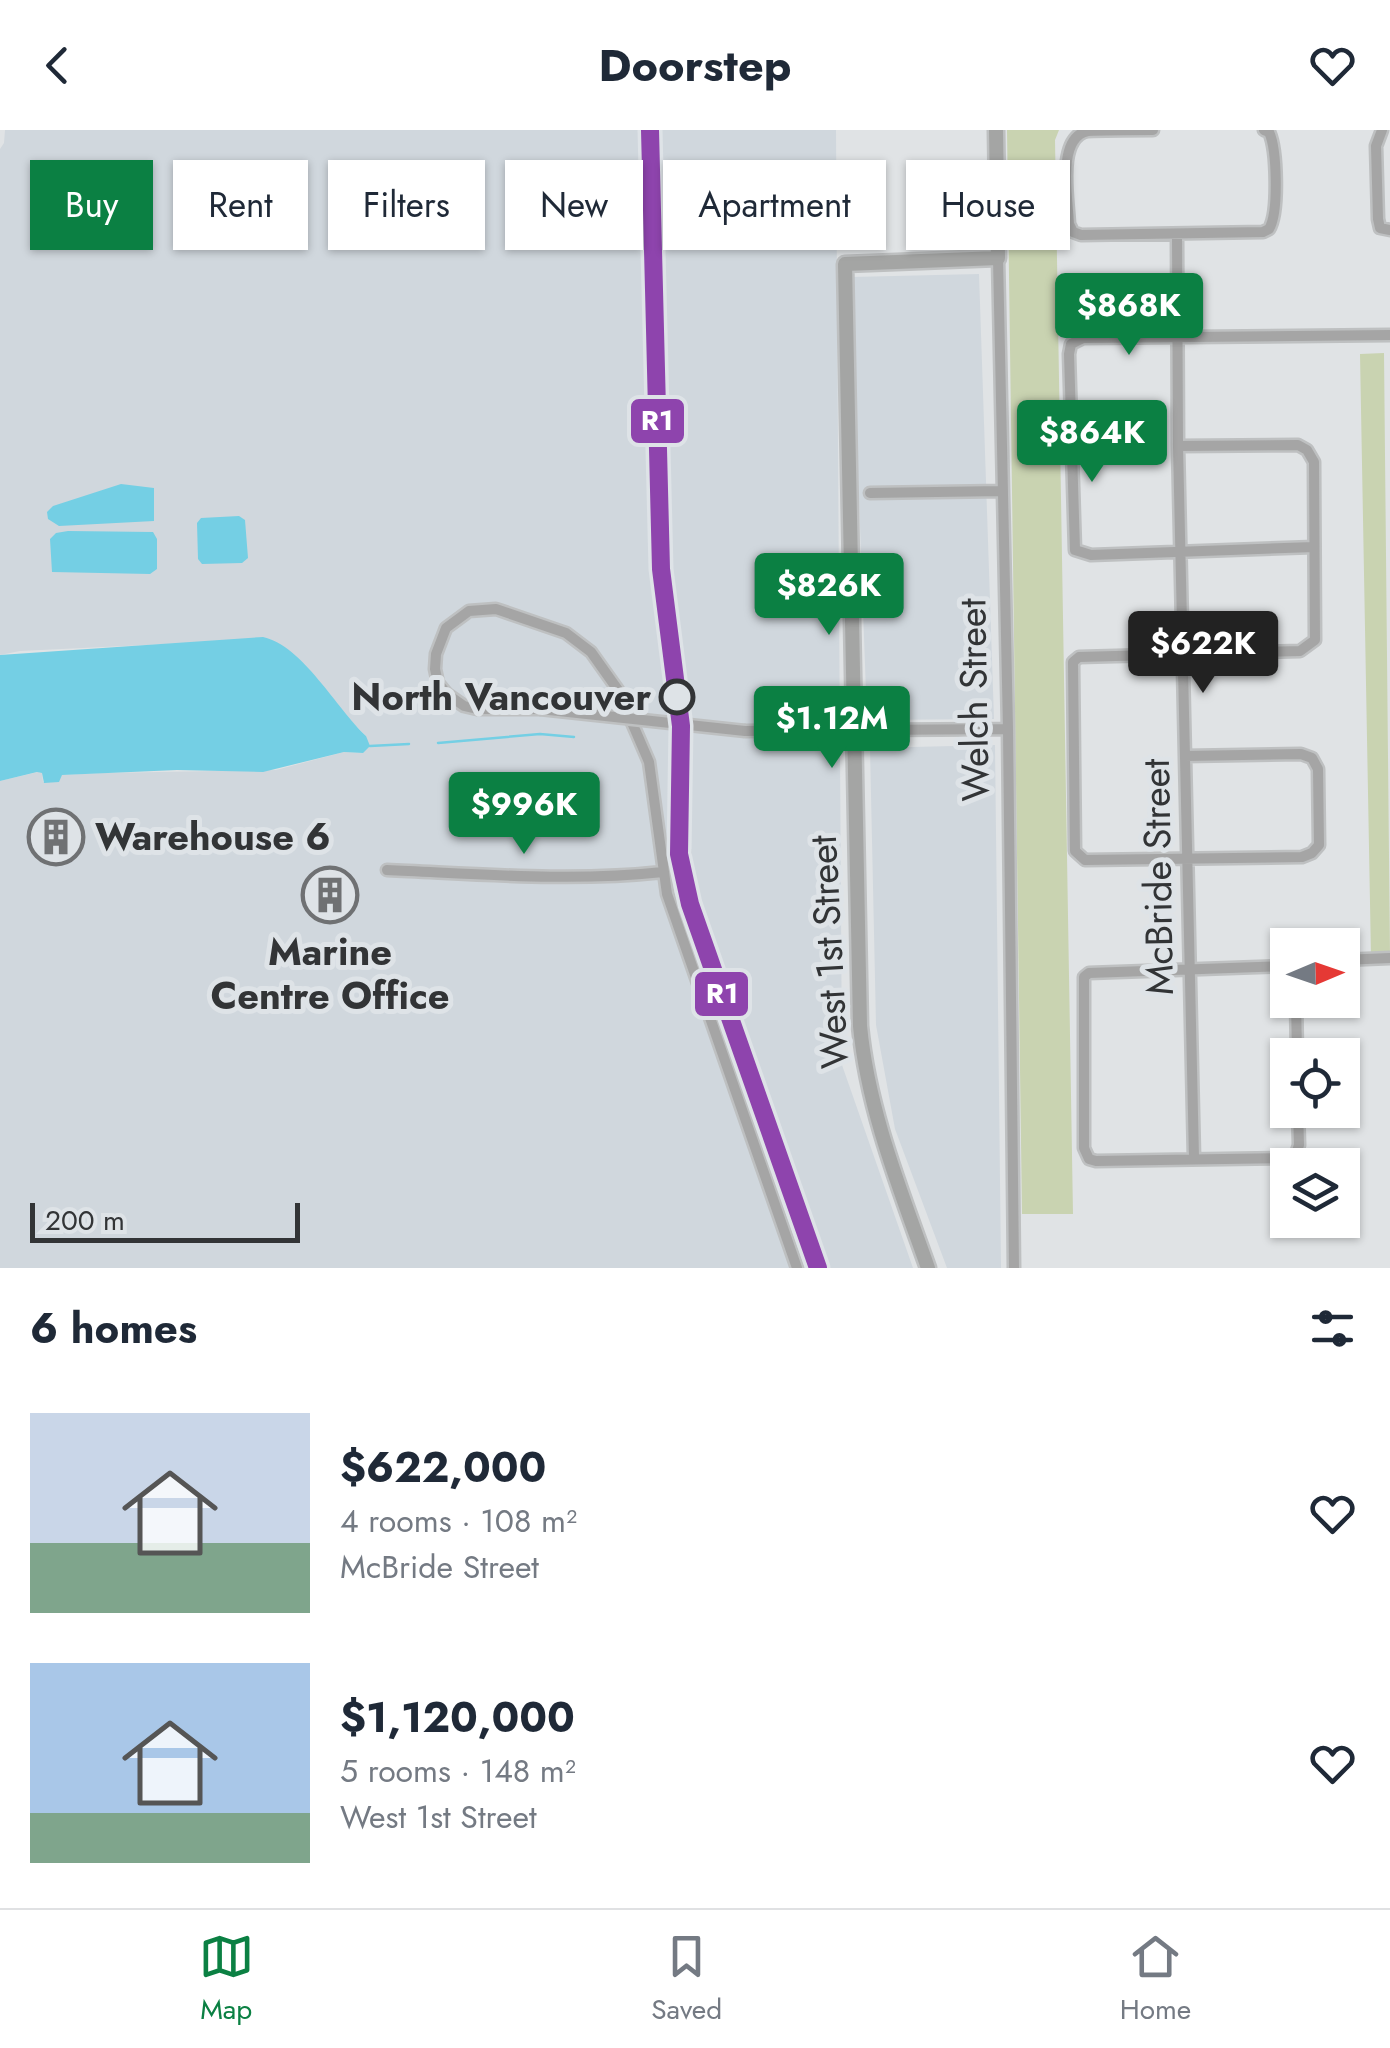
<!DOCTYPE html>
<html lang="en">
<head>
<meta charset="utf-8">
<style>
	body { margin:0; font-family:Jost,sans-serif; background:#f6f6f7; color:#1f2937; height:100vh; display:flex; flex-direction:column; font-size:38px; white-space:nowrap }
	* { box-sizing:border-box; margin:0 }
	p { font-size:32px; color:#747a83 }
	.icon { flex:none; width:55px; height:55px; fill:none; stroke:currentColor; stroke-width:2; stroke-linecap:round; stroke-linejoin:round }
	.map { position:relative; height:1138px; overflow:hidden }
	.sheet { display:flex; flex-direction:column; background:#fff; flex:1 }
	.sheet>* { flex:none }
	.hud { position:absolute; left:30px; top:30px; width:1330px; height:90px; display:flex; gap:20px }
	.needle { width:65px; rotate:88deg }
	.buttons { position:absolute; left:1270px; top:798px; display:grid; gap:20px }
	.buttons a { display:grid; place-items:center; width:90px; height:90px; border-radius:0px; background:#fff; box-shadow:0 2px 8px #0004; font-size:50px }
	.scale { position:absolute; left:30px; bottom:25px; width:270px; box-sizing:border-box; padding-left:10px; border:5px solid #323436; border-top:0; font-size:28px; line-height:35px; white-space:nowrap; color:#323436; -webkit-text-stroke:8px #dee3e7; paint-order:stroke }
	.price { position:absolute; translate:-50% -85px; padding:0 22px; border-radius:10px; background:#0b8043; color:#fff; font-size:32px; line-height:65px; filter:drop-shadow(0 2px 5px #0008) }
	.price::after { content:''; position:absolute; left:50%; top:60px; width:30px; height:22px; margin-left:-15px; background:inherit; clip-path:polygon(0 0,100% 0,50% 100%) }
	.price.selected { background:#222; color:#fff }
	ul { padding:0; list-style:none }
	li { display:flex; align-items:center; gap:30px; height:250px; padding:0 30px }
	li span { display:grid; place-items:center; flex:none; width:280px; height:200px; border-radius:0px; color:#555 }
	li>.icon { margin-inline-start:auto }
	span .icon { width:120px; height:120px; fill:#fffc; stroke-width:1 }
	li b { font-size:42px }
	h2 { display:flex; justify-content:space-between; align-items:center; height:120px; padding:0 30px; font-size:42px }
	.tag { padding:0 35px; border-radius:0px; background:#fff; box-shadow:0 2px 8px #0004; font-size:35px; line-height:90px }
	.tag.selected { background:#0b8043; color:#fff }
	header { display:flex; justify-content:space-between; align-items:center; height:130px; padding:0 30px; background:#fff; font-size:45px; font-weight:700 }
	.menu { display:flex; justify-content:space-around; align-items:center; height:140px; border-top:2px solid #e0e1e3; background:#fff; font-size:28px; color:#747a83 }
	.menu a { display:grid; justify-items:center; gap:5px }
	.menu .selected { color:#0b8043 }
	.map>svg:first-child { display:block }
</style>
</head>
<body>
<header><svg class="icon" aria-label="back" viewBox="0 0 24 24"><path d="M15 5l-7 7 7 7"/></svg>Doorstep<svg class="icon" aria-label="heart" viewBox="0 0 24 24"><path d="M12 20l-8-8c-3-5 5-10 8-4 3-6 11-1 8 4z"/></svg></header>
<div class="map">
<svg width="1390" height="1138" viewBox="0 0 1390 1138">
	<rect width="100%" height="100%" fill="#e0e3e5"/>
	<path fill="#d0d7dd" d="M5,0H836L842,935L913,1138H0V651L38,642L42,643L43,652L62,645L103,643L276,640L344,622L363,623L366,606L270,509L20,521L0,525V19L4,13Z
		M979,144L994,589L867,590L851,147Z
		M995,615L1001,1138H947L895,999L876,895L870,618Z"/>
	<path fill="#c9d3b1" d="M1007,0H1059L1055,10L1073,1084H1022Z
		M1384,223L1390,827H1371L1360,224Z"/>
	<path fill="#74cfe4" d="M121,354L154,358V391L59,396L48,389L47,382L53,376Z
		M239,386L245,390L248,428L242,433L202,434L198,429L197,393L201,388Z
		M68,401L153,402L157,409V439L150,444L52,442L50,409L56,403Z
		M263,507C302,515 337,579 366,606L370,616L363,623L344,622L263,642L177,640L62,645L59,652L44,653L42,643L37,642L0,651V525Z"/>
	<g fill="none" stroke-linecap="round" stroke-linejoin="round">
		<path stroke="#74cfe4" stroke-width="2.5" d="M438,613L540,604L574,607
			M370,616L409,614"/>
		<g stroke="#bec0c1" stroke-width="15">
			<path id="street" d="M1153,0C1132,0 1108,0 1088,1C1056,7 1068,69 1069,94L1073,102L1081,105L1263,102L1269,99C1279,83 1277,19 1269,2L1264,0
				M1382,0L1376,16L1378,89L1380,98L1390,100
				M1177,104L1178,316L1194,1028
				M998,128L1008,599L1014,1138
				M1178,316L1298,315L1307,320L1314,332L1315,510L1300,521L1079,527L1073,532L1075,721L1085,730L1302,727L1312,723L1319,715L1318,639L1312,628L1301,624L1185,626
				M870,363L1002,361
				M1314,417L1091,425L1075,420L1069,224L1071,214L1083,208L1390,205
				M540,579H477L464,576L447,564L438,553L435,539L436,524L446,498L469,481L496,479L566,503L591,522L618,560L649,632L667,764L797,1138
				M745,601L1008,599
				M387,740C480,744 571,752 663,742
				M1342,830L1390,828
				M1288,836L1089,843L1084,847V1018L1089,1029L1096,1031L1286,1028L1296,1024L1299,1015L1298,980
				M1296,870L1297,925"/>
		</g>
		<g stroke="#bec0c1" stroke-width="19">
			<path id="secondary" d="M928,1138C900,1059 868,980 860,896L845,134L998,128L996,0"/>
		</g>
		<use href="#street" stroke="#a5a5a5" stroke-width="10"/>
		<use href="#secondary" stroke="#a4a5a4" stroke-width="14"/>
		<path stroke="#a1a2a4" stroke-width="2.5" stroke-dasharray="18 18" stroke-linecap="butt" d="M658,0L669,435L686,572L690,725L701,784L824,1138"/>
		<g stroke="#bec0c1" stroke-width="15" stroke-linecap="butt">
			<path id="street-bridge" d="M540,579L745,601"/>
		</g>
		<use href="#street-bridge" stroke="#a5a5a5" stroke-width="10"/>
		<g stroke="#dee3e7" stroke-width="25">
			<path id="rail-1" d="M650,0L661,439L681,596L679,724L690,774L818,1138"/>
		</g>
		<use href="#rail-1" stroke="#8e44ad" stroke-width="18"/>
	</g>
	<defs>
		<g id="building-ring" transform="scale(2.875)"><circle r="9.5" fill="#dee3e7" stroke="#6f7173" stroke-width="1.5"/><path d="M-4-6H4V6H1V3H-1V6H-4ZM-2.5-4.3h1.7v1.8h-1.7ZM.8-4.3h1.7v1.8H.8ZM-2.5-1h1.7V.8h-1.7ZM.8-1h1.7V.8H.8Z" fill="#6f7173"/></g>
	</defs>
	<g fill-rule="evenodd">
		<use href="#building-ring" x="56" y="707"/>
		<use href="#building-ring" x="330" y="765"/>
	</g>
	<circle fill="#dee3e7" stroke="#323436" stroke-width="5" cx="677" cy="567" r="16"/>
	<g text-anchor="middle" stroke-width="10" stroke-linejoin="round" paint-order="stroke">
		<g font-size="38" font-weight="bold" fill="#323436" stroke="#dee3e7" text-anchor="end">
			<text x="651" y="580">North Vancouver</text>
		</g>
		<g font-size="38" fill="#323436" stroke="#dee3e7">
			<text transform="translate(974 570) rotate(-91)" y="13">Welch Street</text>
			<text transform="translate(1158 747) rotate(-91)" y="13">McBride Street</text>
			<text transform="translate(829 822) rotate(-93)" y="13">West 1st Street</text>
		</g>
		<g font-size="38" font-weight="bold" fill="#323436" stroke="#dee3e7" text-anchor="start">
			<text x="95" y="720">Warehouse 6</text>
			<text x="330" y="835" text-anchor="middle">Marine<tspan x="330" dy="44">Centre Office</tspan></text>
		</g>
	</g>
	<g stroke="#dee3e7" stroke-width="4">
		<rect x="629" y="267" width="57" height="48" rx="10" fill="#8e44ad"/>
		<rect x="693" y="840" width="57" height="48" rx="10" fill="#8e44ad"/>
	</g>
	<g font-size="28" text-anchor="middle" font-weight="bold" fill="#fff">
		<text x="657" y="300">R1</text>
		<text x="722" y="873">R1</text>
	</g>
</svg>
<div class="buttons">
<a><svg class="needle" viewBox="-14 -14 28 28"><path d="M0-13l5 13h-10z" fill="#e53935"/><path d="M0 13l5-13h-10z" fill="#747a83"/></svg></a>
<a><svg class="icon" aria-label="locate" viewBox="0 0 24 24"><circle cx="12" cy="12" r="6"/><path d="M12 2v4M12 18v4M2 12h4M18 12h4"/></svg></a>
<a><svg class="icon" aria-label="layers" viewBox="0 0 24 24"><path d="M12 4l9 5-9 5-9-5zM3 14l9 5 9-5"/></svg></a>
</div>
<div class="scale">200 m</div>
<b class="price" style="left:1129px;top:228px">$868K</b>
<b class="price" style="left:1092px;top:355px">$864K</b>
<b class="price" style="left:829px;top:508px">$826K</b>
<b class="price selected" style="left:1203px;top:566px">$622K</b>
<b class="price" style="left:832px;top:641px">$1.12M</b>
<b class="price" style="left:524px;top:727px">$996K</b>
<div class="hud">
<a class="tag selected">Buy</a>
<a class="tag">Rent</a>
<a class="tag">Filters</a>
<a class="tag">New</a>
<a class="tag">Apartment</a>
<a class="tag">House</a>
</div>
</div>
<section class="sheet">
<h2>6 homes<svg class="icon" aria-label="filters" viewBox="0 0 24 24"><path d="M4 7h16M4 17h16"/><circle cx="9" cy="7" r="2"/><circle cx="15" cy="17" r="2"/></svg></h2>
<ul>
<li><span style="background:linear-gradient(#c9d6e8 65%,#7fa58c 0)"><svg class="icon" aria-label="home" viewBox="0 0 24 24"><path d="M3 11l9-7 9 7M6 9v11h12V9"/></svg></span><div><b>$622,000</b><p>4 rooms · 108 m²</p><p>McBride Street</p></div><svg class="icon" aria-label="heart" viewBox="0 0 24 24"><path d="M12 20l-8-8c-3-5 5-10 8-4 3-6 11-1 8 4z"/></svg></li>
<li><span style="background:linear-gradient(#a9c7e8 75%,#7fa58c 0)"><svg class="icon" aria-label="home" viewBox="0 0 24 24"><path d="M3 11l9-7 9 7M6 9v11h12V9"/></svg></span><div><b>$1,120,000</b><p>5 rooms · 148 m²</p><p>West 1st Street</p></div><svg class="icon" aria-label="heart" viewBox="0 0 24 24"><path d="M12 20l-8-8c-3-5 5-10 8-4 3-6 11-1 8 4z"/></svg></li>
</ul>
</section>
<nav class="menu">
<a class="selected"><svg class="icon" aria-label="map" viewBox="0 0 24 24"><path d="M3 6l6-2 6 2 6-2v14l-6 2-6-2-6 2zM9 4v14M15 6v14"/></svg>Map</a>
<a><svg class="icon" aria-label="saved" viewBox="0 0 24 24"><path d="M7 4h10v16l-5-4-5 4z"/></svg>Saved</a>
<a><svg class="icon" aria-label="home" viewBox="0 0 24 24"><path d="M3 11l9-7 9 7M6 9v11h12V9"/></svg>Home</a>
</nav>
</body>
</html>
